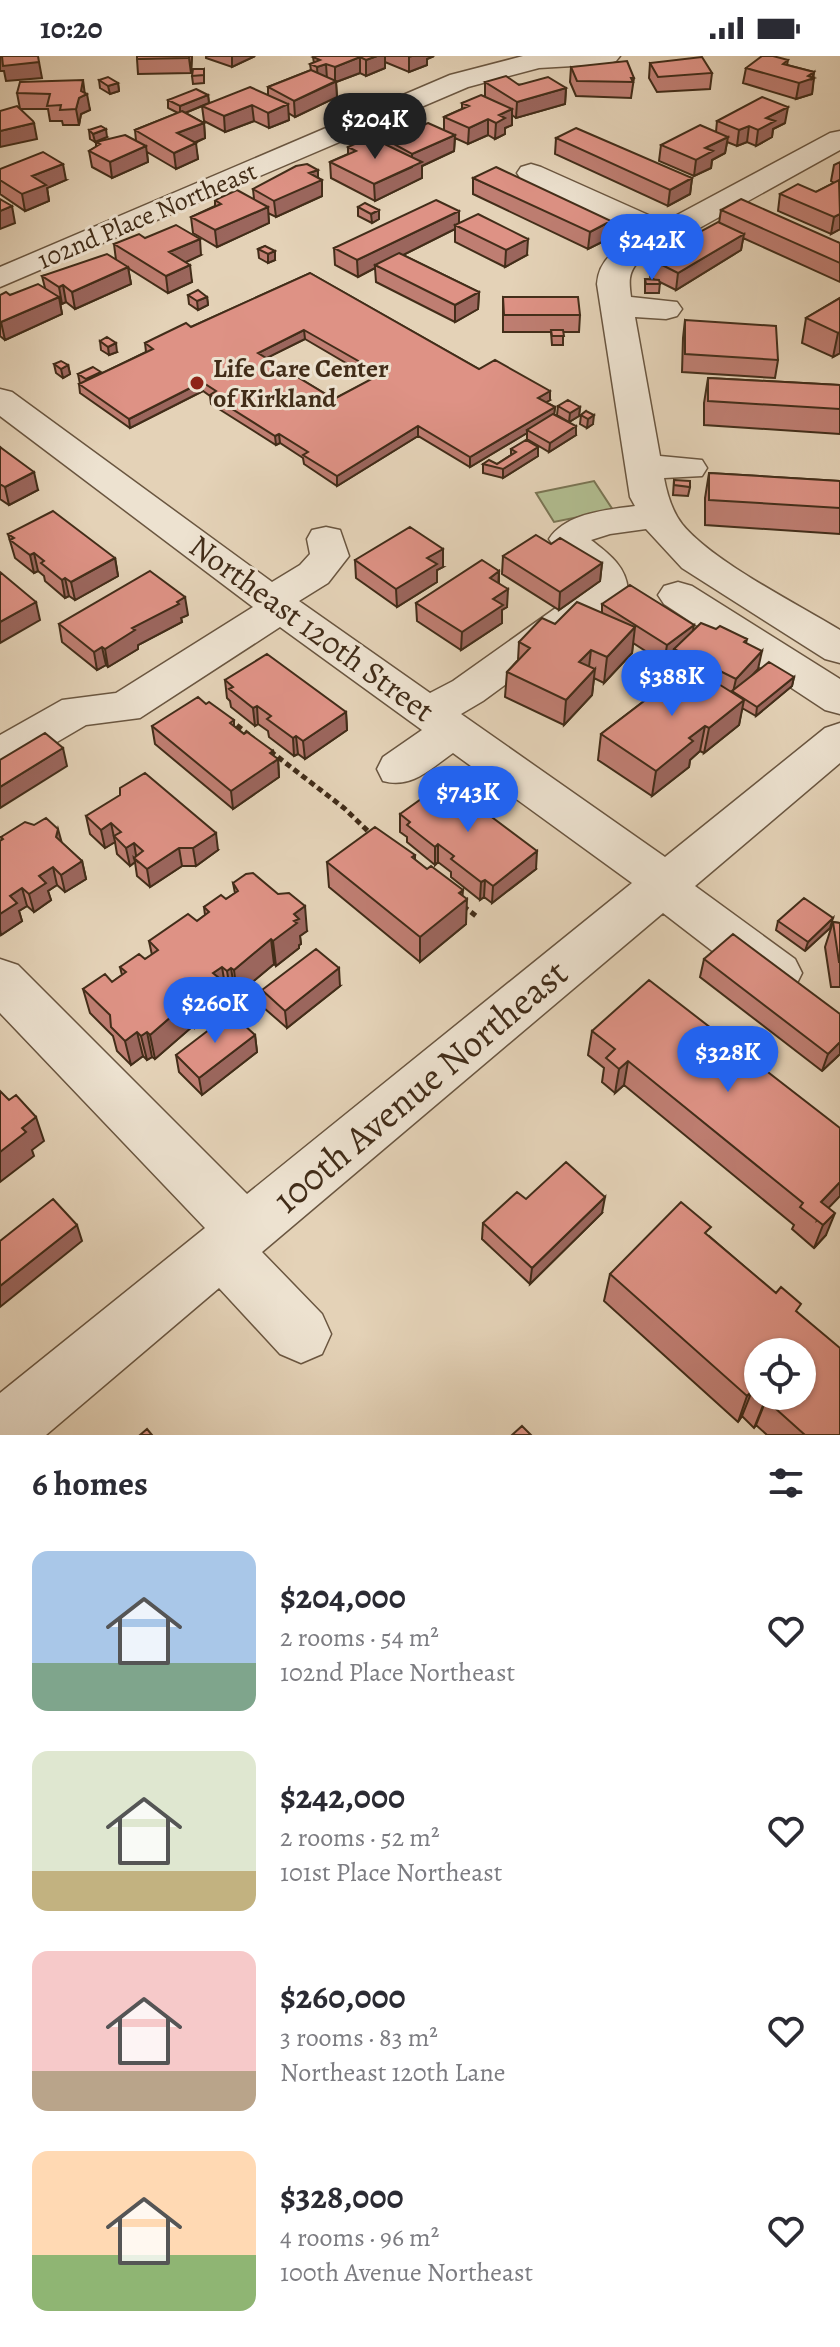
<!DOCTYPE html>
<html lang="en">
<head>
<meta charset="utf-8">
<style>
	body { margin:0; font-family:Alegreya,serif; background:#f7f7f7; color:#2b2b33; height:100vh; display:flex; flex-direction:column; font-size:30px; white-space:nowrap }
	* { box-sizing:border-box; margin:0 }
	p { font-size:26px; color:#7c7c81 }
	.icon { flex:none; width:44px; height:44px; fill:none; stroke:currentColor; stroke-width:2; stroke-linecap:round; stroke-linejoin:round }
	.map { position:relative; height:1379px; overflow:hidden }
	.side { display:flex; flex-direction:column; background:#fff; flex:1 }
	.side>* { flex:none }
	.controls { position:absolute; left:744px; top:1282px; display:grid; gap:16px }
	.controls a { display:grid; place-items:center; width:72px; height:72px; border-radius:50%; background:#fff; box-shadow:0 2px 6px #0004; font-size:40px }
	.price { position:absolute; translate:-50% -68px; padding:0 18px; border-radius:28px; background:#2563eb; color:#fff; font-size:26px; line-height:52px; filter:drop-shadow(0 2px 4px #0008) }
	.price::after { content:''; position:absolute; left:50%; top:48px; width:24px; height:18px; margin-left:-12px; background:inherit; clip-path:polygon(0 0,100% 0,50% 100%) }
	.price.active { background:#222; color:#fff }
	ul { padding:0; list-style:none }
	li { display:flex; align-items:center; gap:24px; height:200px; padding:0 32px }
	li span { display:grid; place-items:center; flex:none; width:224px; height:160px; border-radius:16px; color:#555 }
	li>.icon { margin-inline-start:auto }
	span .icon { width:96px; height:96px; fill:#fffc; stroke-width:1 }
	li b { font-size:34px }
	h2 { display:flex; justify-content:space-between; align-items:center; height:96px; padding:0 32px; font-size:34px }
	.status { display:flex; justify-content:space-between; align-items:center; height:56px; padding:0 40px; background:#fff; direction:ltr }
	.status svg { height:22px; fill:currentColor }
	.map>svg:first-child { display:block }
</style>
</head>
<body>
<div class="status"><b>10:20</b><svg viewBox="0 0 49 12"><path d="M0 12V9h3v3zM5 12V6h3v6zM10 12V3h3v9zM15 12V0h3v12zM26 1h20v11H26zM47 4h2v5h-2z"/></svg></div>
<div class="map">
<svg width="840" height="1379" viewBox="0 0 840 1379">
	<rect width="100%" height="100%" fill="#e4d2b7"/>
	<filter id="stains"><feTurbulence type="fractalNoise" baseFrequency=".0025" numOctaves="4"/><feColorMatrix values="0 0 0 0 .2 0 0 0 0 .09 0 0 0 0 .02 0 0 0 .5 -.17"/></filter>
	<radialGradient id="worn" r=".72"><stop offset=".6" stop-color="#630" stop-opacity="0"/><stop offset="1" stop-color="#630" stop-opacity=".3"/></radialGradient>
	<path fill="#b1bd90" stroke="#7a7554" stroke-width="2" d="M594,425L613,454L554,466L536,437Z"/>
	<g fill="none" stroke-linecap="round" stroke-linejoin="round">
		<g stroke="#6a5640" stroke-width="3">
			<path id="minor" d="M523,0H620L616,5L607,8L539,12L468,31L0,231V211L450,19Z
				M840,75V94L638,206C628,217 629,226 631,241L677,246L682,253L677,260L666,263L635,261L660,400L702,404L707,412L702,420L664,422C667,438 672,455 682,468C713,506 796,547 840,574V607L825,603L682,512L646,473L610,478L591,484C609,498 626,510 628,534L622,543L483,645L461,658L665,801L825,672L840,667V707L695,830L795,903L802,917L795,931L777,937L759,931L663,857L262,1196L322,1258L331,1278L322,1298L301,1307L280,1298L219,1232L46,1379H0V1337L205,1172L0,957V903L18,909L247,1138L632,827L453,697C430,713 412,733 383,725L377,713L383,701L422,674L280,571L140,662L86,669L16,710L0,715V679L62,644L116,637L253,551L0,360V333L12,336L272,526L300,509L310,498L307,483L312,474L326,471L340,474L349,500L328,527L299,545L430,637L453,625L588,529C585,511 559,499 549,483C566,457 606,454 635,450L630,441L597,228C599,201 619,191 642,179L521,123L517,117L521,111L531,108L541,111L664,166L830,77Z
				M678,526L692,530L840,623V658L825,654L664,548L658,539L664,530Z"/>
		</g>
		<path stroke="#422d19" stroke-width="5" stroke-dasharray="6 4" stroke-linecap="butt" d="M229,663L249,679
			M270,695L344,752L373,780
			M463,850L476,860"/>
		<use href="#minor" fill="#ede2d0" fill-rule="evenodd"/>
	</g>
	<path fill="#bf7e72" stroke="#422d19" stroke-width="2" fill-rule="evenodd" d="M192,0L191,17L138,18L137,3Z
		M206,0H255L232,11L206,2Z
		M316,0H434L427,3V9L409,16L385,6V12L366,20L360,17L336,26L337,41L295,61L288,57L289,64L269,72L254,65L225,76L204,65L202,50L185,57L204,67L205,82L195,87L198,103L176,113L147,96L148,106L112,122L92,111L89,95L96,91V86L136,85L135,74L178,57L168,52V44L208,39L209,47L268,39V31L311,14L310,8L314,7L313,1Z
		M788,4L787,9L814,16L812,38L796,43L743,27L746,12Z
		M650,7L712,17L710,33L657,36L649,22Z
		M571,11L634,22L631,42L576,40L570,26Z
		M204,13V27L193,28L192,20Z
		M99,24L118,27L119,35L110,38L100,32Z
		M485,26L566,32L565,48L516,62L512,59V69L505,72V78L495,83L488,79L468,88L455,82L454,95L422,110V122L375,145L331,122L330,106L348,98V91L384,88L383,82L406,76L444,74V61L462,53V47L485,41Z
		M17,37H85L90,54L81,58L79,69H63L62,65H50L48,53H20Z
		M717,65L785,67L773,73L772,81L756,90L747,86L737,90L727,86L725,97L712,104L711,112L694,120L659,105L661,89L716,76Z
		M89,74L107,81L95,86L90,83Z
		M556,82L692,122L690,138L668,150L555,98Z
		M840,106V173L831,178L778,155L780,138L816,136L834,127L831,125L834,109Z
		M0,113L66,124L47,132L49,145L25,155L0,138Z
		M318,122L322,124V140L276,161L268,157L269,167L217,191L193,177L191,161L215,150V144L254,143L253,133Z
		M473,122L610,182L588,193L473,138Z
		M358,151L379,154V163L372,167L358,160Z
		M721,154L840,187V226L743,182L741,194L676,234L660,226L659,237H645V223L655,224L650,221L652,204L719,167Z
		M459,155V168L527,199L505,211L455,186V173L403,199L479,236L478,253L455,266L376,226L375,212L358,221L335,209L334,192Z
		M145,182L201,199L186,206L192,226L168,237L128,212L131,228L75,253L66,246L62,248L60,247L62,258L5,284L0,280V239H10L45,232L42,220L116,204L114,188Z
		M265,190L275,204L268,207L259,202L258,193Z
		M310,217L479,313L550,344L546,346L555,351L554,358L576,379L549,396L527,383V377L470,411L418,380L337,430L304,408L303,402L280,387L276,389L211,348L210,340L203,335L130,372L80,337L79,328H80L78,318H101L146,296L145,287L191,271ZM305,283L373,323L334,343L266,302Z
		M188,239L207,241L208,249L198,254L189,248Z
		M503,241L580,259L579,276H563V289H552L551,276H503Z
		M840,242V297L833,301L802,287L806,262Z
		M685,264L778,304L775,322L682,316L683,282Z
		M100,285L117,296L109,299L101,294Z
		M54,308L68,309L70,318L63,322L56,317Z
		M708,322L840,329V378L704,369V347Z
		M558,350L580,351L579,360L569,366L557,359Z
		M586,355L593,368L587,372L580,368L581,359Z
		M0,391L38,434L9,449L0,443Z
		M538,391V400L503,422L483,417V408H497L511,399V393Z
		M709,417L840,425V478L705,469V442Z
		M674,424L690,431L688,440L673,439Z
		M8,478L115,502L118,520L75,544L69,540L65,542L45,525L44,520L38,515L34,517L15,502Z
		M551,488L602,507L600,525L559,554L502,518L503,500Z
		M355,504L443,511L437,514V526L397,551L356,522Z
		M499,515V527L507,551L502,554V567L461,594L417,565L416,547Z
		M602,548L693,574L716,573L747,583L746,587L758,613L754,618L794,621L792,630L756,660L742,652L739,669L704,697L700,695L690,704L689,711L652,740L598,704L601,678L682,616L672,611L673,600L664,607L633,587L632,597L604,627L594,622L592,639L564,669L505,641L507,616L518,604L519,586L555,568L602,557Z
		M188,559L181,562L182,566L138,589V593L108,611L106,609L97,614L62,586L59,568Z
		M225,624L346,656L347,674L305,703L298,698L294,700L269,681L268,675L258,668L255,670L231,651L230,645L227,642Z
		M206,648L234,664V670L244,678L273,695V700L278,703L279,721L233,753L155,688L152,670Z
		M400,758L536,813L492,847L484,841L480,844L451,821V816L438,806L435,809L407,786V781L400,776Z
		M86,760L218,794L196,810H182L150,831L137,820L135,806L130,810L117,798L115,786L105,792L90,778Z
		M1,781L62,787L82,805L86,823L65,836L57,829L48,835L51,844L34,856L27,850L19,855L22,865L1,879L0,877V785L2,784Z
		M415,799V804L462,840L466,868L420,906L329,831L327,806Z
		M233,827L307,875L300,880L301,888L299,889V892L276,910L274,908L237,939L235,937L231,940L226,935L221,939L222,946L220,948V953L195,972L193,970L155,1003L152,1001L147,1004L143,1000L131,1009L117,995L113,980L90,957L83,933L112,926L122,919L120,911L145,903L152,899L149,885L197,865L205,859L204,851L226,843L235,837Z
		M778,865L830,872L805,895L776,874Z
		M833,866L840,867V931H831L825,891Z
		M704,903L840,958V998L822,1015L700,921Z
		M340,930L287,972L264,952L262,934Z
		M592,975L829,1152L826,1179L814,1192L792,1173L794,1169L624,1029L615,1037L602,1026L604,1012L588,999Z
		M255,979L257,996L202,1039L179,1016L176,999Z
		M526,1143L602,1157L530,1228L482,1183L483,1167Z
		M709,1180L798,1257L840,1379H767L756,1369L754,1372L742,1360L738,1366L604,1245L610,1218Z"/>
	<path fill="#9b665d" stroke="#422d19" stroke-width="2" d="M0,0L39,6L42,22L6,25L4,15H0Z
		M189,0H192L191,17L189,2Z
		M232,0H255L232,11Z
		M377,0H385V12L366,20V4Z
		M412,0H434L427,3V9L409,16V1Z
		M360,1V17L336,26L337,41L295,61L294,45L335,26V11Z
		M326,8L327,23L318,26L317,11Z
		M814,16L812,23L814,22L812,38L796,43L799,27Z
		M83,24L85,39L87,38L90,54L81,58L79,69L76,53Z
		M118,27L119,35L110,38L108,30Z
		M566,32L565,48L516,62L517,46Z
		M208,39L209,47L180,59V50Z
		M288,48L289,64L269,72L268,57Z
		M252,49L254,65L225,76L224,60Z
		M788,51L785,67L773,73L772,81L756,90L758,74L766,62Z
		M512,53V69L505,72V78L495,83L496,67L499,59Z
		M488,63V79L468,88L469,72Z
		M34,67L37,83L0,91V75Z
		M204,67L205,82L179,93L177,77Z
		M749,70L747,86L737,90L739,74Z
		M106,73L107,81L95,86L93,78Z
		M455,79L454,95L422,110V122L375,145L374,128L412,111V98Z
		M728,81L725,97L712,104L711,112L694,120L696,104L705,92Z
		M196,87L198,103L176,113L174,97Z
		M146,90L148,106L112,122L110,106Z
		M63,108L66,124L47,132L49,145L25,155L22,138L32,120Z
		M318,114V125L322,124V140L276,161L274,145L309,117Z
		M692,122L690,138L668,150L670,134Z
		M12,150L15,167L0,173V155Z
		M268,151L269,167L217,191L215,174Z
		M379,154V163L372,167L371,158Z
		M459,155V171L455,169V173L379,211L375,209V212L358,221L357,204Z
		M840,158V173L831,178L834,161Z
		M611,165L610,182L588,193L590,176Z
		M744,178L741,194L676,234L678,217Z
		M200,183L201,199L171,213L169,196Z
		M528,183L527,199L505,211L506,194Z
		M275,195V204L268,207V198Z
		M190,209L192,226L168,237L166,220Z
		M128,211L131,228L75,253L72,236Z
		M63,229L66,246L62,248L59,231Z
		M479,236L478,253L455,266V249Z
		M59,241L62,258L5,284L1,266Z
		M207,241L208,249L198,254L197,245Z
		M304,274L305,283L259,306L258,297Z
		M840,276V297L833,301L838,277Z
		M116,287L117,296L109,299L108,291Z
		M68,309L70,318L63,322L61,313Z
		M202,326L203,335L130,372L129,363Z
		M550,335V344L538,351V342Z
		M555,351L554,360L527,374V377L470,411V401Z
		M580,351L579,360L569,366L570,357Z
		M594,359L593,368L587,372L588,363Z
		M418,370V380L337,430V420Z
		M576,370V379L549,396L550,387Z
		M279,378L280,387L276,389L275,380Z
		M538,391V400L503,422V413Z
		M34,416L38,434L9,449L5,431Z
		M443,493V511L437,514V526L397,551L396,533L427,502Z
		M34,497L38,515L34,517L30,499Z
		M115,502L118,520L75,544L71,526Z
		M602,507L600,525L559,554L560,536Z
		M499,515L498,533L490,522Z
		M65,522L69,540L65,542L62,524Z
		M508,533L507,551L502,554V567L461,594L462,576L493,543Z
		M185,541L188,559L181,562L182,566L138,589V593L108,611L105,593L132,572Z
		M36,546L40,564L0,587V566Z
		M694,569L691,587L674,593L673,600L664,607L667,589Z
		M635,571L632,597L604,627L607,601Z
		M102,591L106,609L97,614L94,596Z
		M591,594L588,619L579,606Z
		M762,595L758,613L736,637L733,636L736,623Z
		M595,613L592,639L564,669L566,644Z
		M794,621L792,630L756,660L757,651Z
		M744,644L739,669L704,697L709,672Z
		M257,650L258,668L255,670L253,652Z
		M346,656L347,674L305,703L303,685Z
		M705,670L700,695L690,704L689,711L652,740L656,715L689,682Z
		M296,680L298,698L294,700L293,682Z
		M63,692L67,710L0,752V731Z
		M273,695L274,706L278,703L279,721L233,753L231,735Z
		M111,767L115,786L105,792L101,774Z
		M58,773L63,791L56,781Z
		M216,777L218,794L196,810L193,792Z
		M134,787L137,805L134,802L135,806L130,810L126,792Z
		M438,788V806L435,809V791Z
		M179,792L182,810L150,831L147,813Z
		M537,795L536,813L492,847L493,830Z
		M82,805L86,823L65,836L61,819Z
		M53,811L57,829L48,835L51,844L34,856L29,838L39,820Z
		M485,824L484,841L480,844L481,826Z
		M22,832L27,850L19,855L22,865L1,879L0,874V858L10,840Z
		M463,834L462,847L467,843L466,868L420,906V881Z
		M305,850L307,875L300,880L301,888L299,889V892L276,910L273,885L294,858Z
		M833,862L830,872L805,895L808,886Z
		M271,883L274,908L237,939L234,914Z
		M222,911L226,935L221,939L222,946L220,948V953L195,972L191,948L213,917Z
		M231,912L235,937L231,940L227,915Z
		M339,912L340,930L287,972L285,955Z
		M188,946L193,970L155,1003L150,979Z
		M137,976L143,1000L131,1009L125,985Z
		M147,976L152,1001L147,1004L141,980Z
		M255,979L257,996L202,1039L199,1022Z
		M840,986V998L822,1015L828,998Z
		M628,1005L624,1029L615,1037L619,1013Z
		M36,1061L44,1085L32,1094L34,1100L0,1126V1096L22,1072Z
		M840,1126V1140L817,1164L821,1146Z
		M605,1141L602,1157L530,1228L532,1212Z
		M835,1157L826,1179L814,1192L823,1169Z
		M77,1169L82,1185L0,1251V1230Z
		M752,1335L742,1360L738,1366L747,1340Z
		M766,1344L756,1369L754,1372L764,1347Z"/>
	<path fill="#de9285" stroke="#422d19" stroke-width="2" fill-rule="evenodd" d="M2,0H38L39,6L3,10Z
		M137,0H189V2L137,3Z
		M316,0H377L366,4L360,1L335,11L326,8L317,11L310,8L320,4L313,1Z
		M762,0H773L788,4L783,8L814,16L808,20L814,22L799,27L746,12Z
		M702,1L712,17L658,21L650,7Z
		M627,5L634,22H631L633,26L577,25L571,11Z
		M193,13H204V19L192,20Z
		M311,14L336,25L294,45L268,31Z
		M506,20L519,29L548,21L566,32L517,46L485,26Z
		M108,21L118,27L108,30L99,24Z
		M83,24L81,35L87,38L79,42L76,53L60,54L61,49L47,50L50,38L17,37L20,26Z
		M250,31L288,48L268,57L252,49L224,60L202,50Z
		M196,33L208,39L180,50L168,44Z
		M481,39L512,53L499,59L505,62L496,67L488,63L469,72L444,61L469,50L462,47Z
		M762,41L788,51L766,62L775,65L758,74L749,70L739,74L717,65Z
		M17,50L33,65L34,67L0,75V55Z
		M182,55L204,67L177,77L196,87L174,97L135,74Z
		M428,67L455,79L412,98L383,82L401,74L406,76Z
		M700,69L728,81L705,92L713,95L696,104L661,89Z
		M101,70L106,73L93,78L89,74Z
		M576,72L692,122L670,134L556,82Z
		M125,79L146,90L110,106L89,95L100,88L96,86Z
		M370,81L422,106L374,128L330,106L356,95L348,91Z
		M43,96L63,108L32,120L46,129L22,138L0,124V113Z
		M307,108L318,114L309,117L322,124L274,145L253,133L296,110Z
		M496,111L611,165L590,176L473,122Z
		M839,124L840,158L834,161L780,138L798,128L816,136Z
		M237,134L268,151L215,174L191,161L221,148L215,144Z
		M0,143L12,150L0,155Z
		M741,143L840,187V207L721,154Z
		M436,144L459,155L357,204L334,192Z
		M365,147L379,154L371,158L358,151Z
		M478,158L528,183L506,194L455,169Z
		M718,166L744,178L678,217L652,204L672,191Z
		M176,169L200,183L169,196L190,209L166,220L114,188L139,178L145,182Z
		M265,190L275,195L268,198L258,193Z
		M399,197L479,236L455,249L375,209Z
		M107,198L128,211L72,236L63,229L59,231L42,220Z
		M310,217L479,313L495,304L550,335L538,342L555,351L470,401L418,370L337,420L303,399L308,396L279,378L275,380L210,339L216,335L202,326L129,363L79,328L153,293L145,287L153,283L186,267L191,271ZM304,274L381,318L334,343L258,297Z
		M645,223L659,224L660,228H646Z
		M38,228L59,241L1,266L0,265V239L6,236L10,239Z
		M198,234L207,241L197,245L188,239Z
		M503,241H578L580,259H504Z
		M840,242V276L838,277L806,262Z
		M685,264L776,270L778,304L685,298Z
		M551,274H563L564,280H552Z
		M107,281L116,287L108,291L100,285Z
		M61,305L68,309L61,313L54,308Z
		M93,311L101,316L86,323L78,318Z
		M708,322L840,329V353L708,345Z
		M568,344L580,351L570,357L558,350Z
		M586,355L594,359L588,363L581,359Z
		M553,358L576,370L550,387L527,374Z
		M526,384L538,391L503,413L483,408L489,404L497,408L516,396L511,393Z
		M0,391L34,416L5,431L0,428Z
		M709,417L840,425V452L709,444Z
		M674,424L690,425V431L674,429Z
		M53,455L115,502L71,526L65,522L62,524L41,507L44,505L34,497L30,499L10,484L14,482L8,478Z
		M410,471L443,493L427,502L437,508L396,533L355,504Z
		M536,479L551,488L560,482L602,507L560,536L503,500Z
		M482,504L499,515L490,522L508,533L493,543L503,549L462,576L416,547Z
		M150,515L185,541L177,546L179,548L132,572L135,574L105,593L102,591L94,596L59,568Z
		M0,516L36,546L0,566Z
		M630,529L694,569L667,589L602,548Z
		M577,546L635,571L607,601L591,594L579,606L595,613L566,644L507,616L530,592L519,586L542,562L555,568Z
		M701,567L716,573L720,570L747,583L744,586L762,595L736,623L708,609L705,612L690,604L692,602L674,593Z
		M267,598L346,656L303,685L296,680L293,682L267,663L271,660L257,650L253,652L229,633L233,631L225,624Z
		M769,606L794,621L757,651L732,635Z
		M690,610L744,644L709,672L705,670L689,682L693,685L656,715L601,678Z
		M198,641L206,648L209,646L234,664L230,667L244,678L247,676L273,695L270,697L278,703L231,735L152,670Z
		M45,677L63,692L0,731V704Z
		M145,717L216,777L193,792H179L147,813L134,802L143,795L134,787L126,792L114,780L121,776L111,767L101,774L86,760L120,739V732Z
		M445,726L537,795L493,830L485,824L481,826L451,803L454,800L438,788L435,791L407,769L410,766L400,758Z
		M46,762L58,773L56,781L82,805L61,819L53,811L39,820L46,827L29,838L22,832L10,840L17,847L0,858V785L3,783L1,781L25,766L34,769Z
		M375,771L415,799L412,801L427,813L431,810L463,834L459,837L467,843L420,881L327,806Z
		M253,817L278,838L289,837L305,850L294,858L299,863L294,865L297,867L273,885L271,883L234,914L231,912L227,915L222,911L213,917L219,922L213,926L217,929L191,948L188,946L150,979L147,976L141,980L137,976L125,985L111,971L110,959L83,933L105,918L112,926L126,916L120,911L139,898L145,903L158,894L149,885L188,858L197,865L209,856L204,851L221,839L226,843L238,835L233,827L246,818Z
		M804,842L833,862L808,886L778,865Z
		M833,866L840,867V906H839Z
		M733,878L840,958V986L828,998L704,903Z
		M316,893L339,912L285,955L262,934Z
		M649,924L840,1072V1126L821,1146L835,1157L823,1169L800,1151L803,1147L628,1005L619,1013L606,1002L615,993L592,975Z
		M231,957L255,979L199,1022L176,999Z
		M0,1035L9,1044L16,1039L36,1061L22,1072L26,1076L0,1096Z
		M566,1106L605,1141L532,1212L483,1167L517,1136L526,1143Z
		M53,1143L77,1169L0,1230V1185Z
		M681,1146L711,1171L705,1177L776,1237L781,1231L801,1248L796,1255L840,1292V1379H805L766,1344L764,1347L752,1335L747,1340L610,1218ZM758,1296H802V1340H758Z
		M522,1370L531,1379H512Z
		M147,1373L152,1379H140Z"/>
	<circle fill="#8f2418" stroke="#ede2d0" stroke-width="3" cx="197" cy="327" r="8"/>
	<g text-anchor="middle" stroke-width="6" stroke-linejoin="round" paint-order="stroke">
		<g font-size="26" fill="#422d19" stroke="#ede2d0">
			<text transform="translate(147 159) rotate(-23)" y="9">102nd Place Northeast</text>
		</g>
		<g font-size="26" font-weight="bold" fill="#422d19" stroke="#ede2d0" text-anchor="start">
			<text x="213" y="321">Life Care Center<tspan x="213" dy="30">of Kirkland</tspan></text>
		</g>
		<g font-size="32" fill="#422d19" stroke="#ede2d0">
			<text transform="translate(312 572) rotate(36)" y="11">Northeast 120th Street</text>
		</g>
		<g font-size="38" fill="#422d19" stroke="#ede2d0">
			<text transform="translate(420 1030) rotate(-40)" y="13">100th Avenue Northeast</text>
		</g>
	</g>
	<rect width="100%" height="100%" filter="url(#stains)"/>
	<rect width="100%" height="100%" fill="url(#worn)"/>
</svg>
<div class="controls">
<a><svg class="icon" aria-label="locate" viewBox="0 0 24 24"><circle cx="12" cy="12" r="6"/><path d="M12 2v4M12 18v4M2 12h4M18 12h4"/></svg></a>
</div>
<b class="price active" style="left:375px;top:105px">$204K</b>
<b class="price" style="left:652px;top:226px">$242K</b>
<b class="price" style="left:672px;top:662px">$388K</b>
<b class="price" style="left:468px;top:778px">$743K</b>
<b class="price" style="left:215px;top:989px">$260K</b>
<b class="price" style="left:728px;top:1038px">$328K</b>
</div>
<section class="side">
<h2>6 homes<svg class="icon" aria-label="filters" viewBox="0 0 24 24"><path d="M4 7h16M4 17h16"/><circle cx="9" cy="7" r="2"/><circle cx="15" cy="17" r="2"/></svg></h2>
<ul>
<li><span style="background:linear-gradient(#a9c7e8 70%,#7fa58c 0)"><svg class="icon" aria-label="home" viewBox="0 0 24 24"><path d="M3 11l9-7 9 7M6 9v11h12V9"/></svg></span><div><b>$204,000</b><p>2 rooms · 54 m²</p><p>102nd Place Northeast</p></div><svg class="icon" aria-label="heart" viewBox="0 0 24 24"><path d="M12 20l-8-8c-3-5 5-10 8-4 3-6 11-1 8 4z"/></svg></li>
<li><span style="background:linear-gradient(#dfe7d0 75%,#c2b280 0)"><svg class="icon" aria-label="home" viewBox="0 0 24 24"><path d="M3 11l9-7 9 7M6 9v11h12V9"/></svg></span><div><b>$242,000</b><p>2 rooms · 52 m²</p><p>101st Place Northeast</p></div><svg class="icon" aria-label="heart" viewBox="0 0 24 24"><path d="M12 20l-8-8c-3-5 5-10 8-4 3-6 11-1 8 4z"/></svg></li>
<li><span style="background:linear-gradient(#f6c9c9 75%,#b9a48a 0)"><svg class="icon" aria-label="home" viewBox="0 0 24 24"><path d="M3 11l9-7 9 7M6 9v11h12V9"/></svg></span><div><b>$260,000</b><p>3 rooms · 83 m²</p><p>Northeast 120th Lane</p></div><svg class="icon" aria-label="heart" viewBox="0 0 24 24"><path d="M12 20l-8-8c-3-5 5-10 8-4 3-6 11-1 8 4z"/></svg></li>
<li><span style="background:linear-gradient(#ffd9b3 65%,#8fb573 0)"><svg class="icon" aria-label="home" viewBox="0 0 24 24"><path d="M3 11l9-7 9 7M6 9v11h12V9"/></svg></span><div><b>$328,000</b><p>4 rooms · 96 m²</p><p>100th Avenue Northeast</p></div><svg class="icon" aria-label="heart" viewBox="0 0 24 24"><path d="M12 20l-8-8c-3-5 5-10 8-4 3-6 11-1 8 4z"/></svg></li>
</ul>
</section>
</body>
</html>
